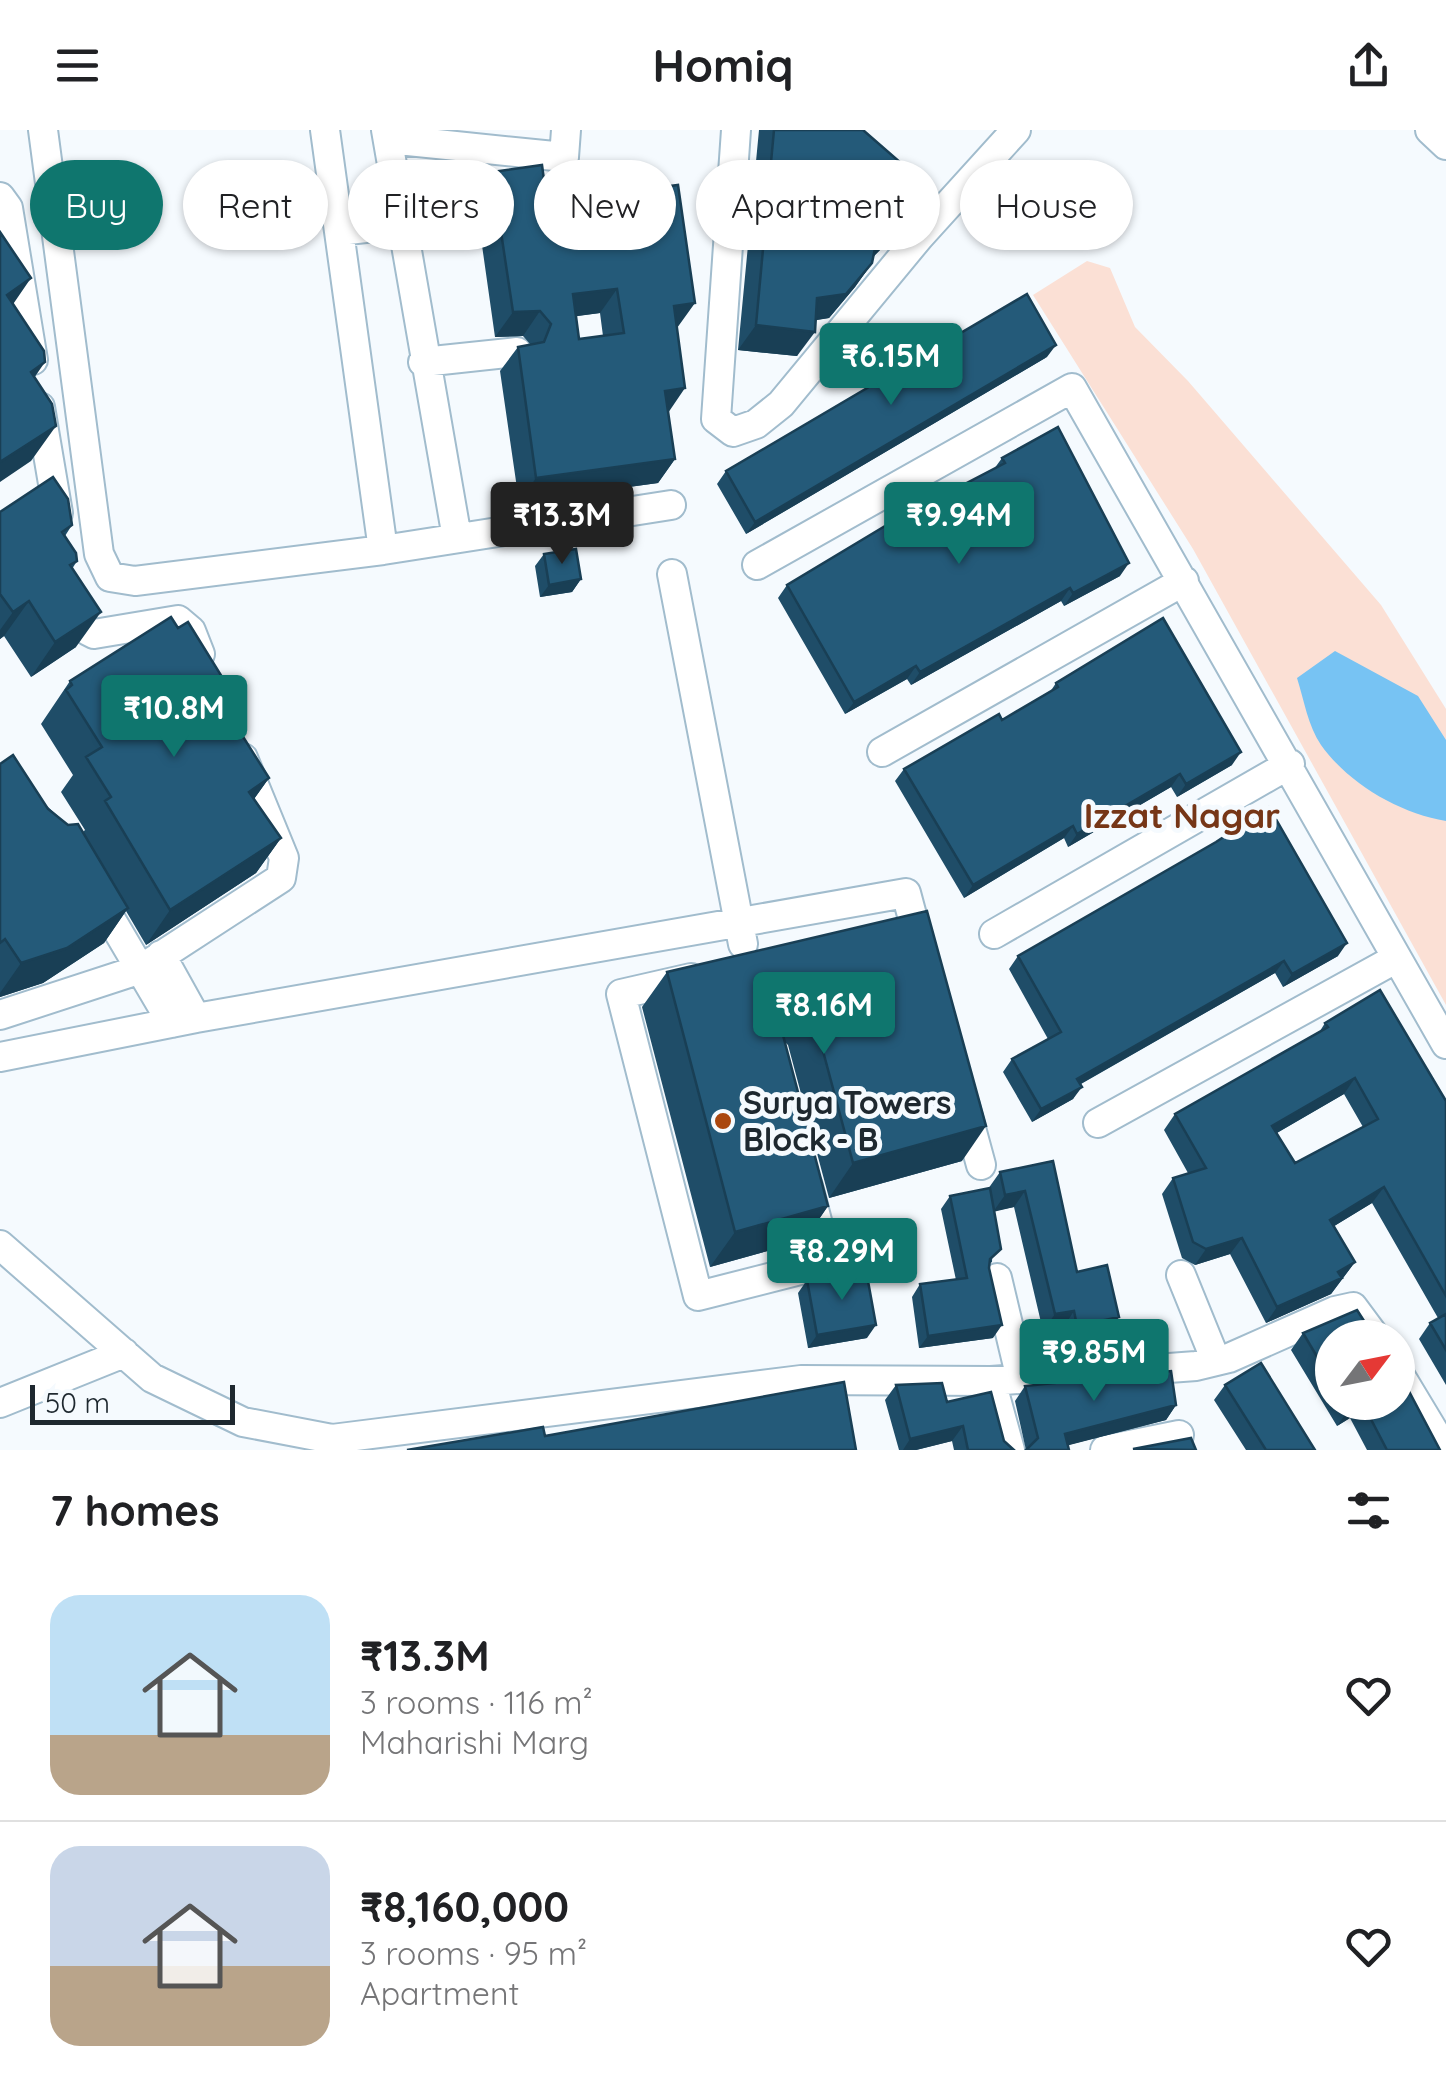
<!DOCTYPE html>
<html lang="en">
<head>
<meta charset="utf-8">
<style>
	body { margin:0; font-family:Quicksand,sans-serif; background:#f6f6f6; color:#202124; height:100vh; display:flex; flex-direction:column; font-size:38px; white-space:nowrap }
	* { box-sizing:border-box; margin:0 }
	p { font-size:32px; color:#757577 }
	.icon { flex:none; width:55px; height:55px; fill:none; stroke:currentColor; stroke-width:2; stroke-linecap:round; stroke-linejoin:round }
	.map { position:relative; height:1320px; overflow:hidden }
	.details { display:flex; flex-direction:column; background:#fff; flex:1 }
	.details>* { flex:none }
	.hud { position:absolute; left:30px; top:30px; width:1388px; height:90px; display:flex; gap:20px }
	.needle { width:65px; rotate:58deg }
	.buttons { position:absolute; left:1315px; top:1190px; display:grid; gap:20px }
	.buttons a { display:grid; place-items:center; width:100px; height:100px; border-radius:50%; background:#fff; box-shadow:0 2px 8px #0004; font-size:50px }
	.scale { position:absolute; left:30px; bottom:25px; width:205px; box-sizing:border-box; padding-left:10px; border:5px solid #1e282f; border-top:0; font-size:28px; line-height:35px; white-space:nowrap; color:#1e282f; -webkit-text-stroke:8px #f5fafe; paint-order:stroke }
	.price { position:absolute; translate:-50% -85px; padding:0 22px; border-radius:10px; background:#0f766e; color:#fff; font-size:32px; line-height:65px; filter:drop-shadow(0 2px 5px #0008) }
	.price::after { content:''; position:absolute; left:50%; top:60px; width:30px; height:22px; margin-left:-15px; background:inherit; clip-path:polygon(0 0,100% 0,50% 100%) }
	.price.active { background:#222; color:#fff }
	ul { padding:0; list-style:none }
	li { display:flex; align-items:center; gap:30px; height:250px; padding:0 50px }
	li+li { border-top:2px solid #e0e0e0 }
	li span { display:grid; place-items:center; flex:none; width:280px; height:200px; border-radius:30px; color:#555 }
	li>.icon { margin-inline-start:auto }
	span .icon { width:120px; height:120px; fill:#fffc; stroke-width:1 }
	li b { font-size:42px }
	h2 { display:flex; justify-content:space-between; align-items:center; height:120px; padding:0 50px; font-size:42px }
	.pill { padding:0 35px; border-radius:45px; background:#fff; box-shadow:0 2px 8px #0004; font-size:35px; line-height:90px }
	.pill.active { background:#0f766e; color:#fff }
	header { display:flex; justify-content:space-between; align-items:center; height:130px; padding:0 50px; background:#fff; font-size:45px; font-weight:800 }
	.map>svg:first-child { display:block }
</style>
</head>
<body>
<header><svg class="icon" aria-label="menu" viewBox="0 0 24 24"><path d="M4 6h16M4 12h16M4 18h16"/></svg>Homiq<svg class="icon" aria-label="share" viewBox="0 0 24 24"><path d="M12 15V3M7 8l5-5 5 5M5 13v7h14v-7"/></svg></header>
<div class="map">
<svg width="1446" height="1320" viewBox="0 0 1446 1320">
	<rect width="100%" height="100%" fill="#f5fafe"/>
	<path fill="#fbe0d5" d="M1087,131L1110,138L1135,197L1188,251L1381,475L1446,579V875L1193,419L1033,165Z"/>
	<path fill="#77c3f3" d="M1335,521L1418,566L1446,610V691C1399,683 1349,654 1321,615C1308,596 1304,570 1297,548Z"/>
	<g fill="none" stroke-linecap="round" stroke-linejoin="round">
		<g stroke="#a1bccd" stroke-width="32">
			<path id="minor" d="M43,0L99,424L110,447L135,451L383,420L671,375
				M325,0L383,420
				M386,0L457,408
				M736,0L716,289L733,302L756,294L781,274L919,107L1016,0
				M1430,0L1446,15
				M388,9L564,27L566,0
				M0,67L8,78L33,230
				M339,101L401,94
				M423,232L517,222
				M40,277L58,383
				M757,435L1072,258L1446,914
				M672,444L743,814
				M72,470C75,487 78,497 94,504L178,490L191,501L200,524
				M882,622L1184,451
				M96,764L172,893
				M994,804L1290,634
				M161,825L196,888
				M691,848L621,864L698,1166L828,1133L808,1056
				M0,885L141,839L281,748L284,728L243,628
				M0,927L196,888L906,763L921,819
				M965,976L981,1035
				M1098,993L1397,828
				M0,1115L152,1248L243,1292L332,1309L334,1320
				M1181,1145L1216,1231
				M997,1148L1021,1249
				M1398,1242L1445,1320
				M991,1251L1010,1320
				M0,1273L124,1223
				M332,1309L801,1250L991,1251L1196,1236L1229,1228L1335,1181L1353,1177L1376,1208
				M1105,1320L1179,1305"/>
		</g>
		<use href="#minor" stroke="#fff" stroke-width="28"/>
	</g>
	<path fill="#1f4d68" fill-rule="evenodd" d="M759,0H863L932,60L915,85L873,127L872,133L855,157L829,188L815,190L797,226L738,220Z
		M492,42L617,63L677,198L668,282L675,329L658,353L519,372L500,241L518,217L530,214L523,206L495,207L475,66ZM600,183L603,206L579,209L576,186Z
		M1047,227L746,404L717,354L726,341Z
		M1002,328L1120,446L1064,476L1061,471L911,555L907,549L845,584L778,468L787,455L994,339Z
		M0,382L72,395L65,406L77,431L72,439L76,517L31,547L4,506L0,509Z
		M544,424L581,449L572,462L540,467L535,436Z
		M70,551L232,588L269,648L254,669L281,708L256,743L146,815L126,781L104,813L43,853L0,867V634L68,695L83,702L85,700L61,662L73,645L41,594Z
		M1056,553L1232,635L1177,667L1171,657L1068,717L1064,708L964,768L895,651L904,639L1002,590L1050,562Z
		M927,781L962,1031L829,1068L788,915L785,912L828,1076L804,1111L710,1137L642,877L667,842Z
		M1018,826H1338L1283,857L1275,843L1081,954L1073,969L1032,992L1003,942L1012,929L1048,909L1009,839Z
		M1325,893L1446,971V1255L1419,1209L1430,1193L1438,1188L1372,1073L1334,1096L1355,1132L1331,1164L1266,1193L1230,1124L1195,1135L1182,1128L1162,1064L1173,1048L1188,1043L1164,1000L1175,984L1320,901ZM1344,964L1363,997L1295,1033L1277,1003Z
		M1053,1031L1077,1142L1108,1203L1066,1213L1063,1198L1043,1201L1014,1077L994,1081L992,1132L989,1134L993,1208L919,1218L912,1167L920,1154L956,1150L941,1079L950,1066L988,1059L1000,1042Z
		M807,1150L867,1208L808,1218L798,1163Z
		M1303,1203L1332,1208V1272H1398L1440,1320H1367L1350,1288L1337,1296L1291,1220Z
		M896,1255L947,1272L1004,1311L1014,1320H954L952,1311L916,1320H899L885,1270Z
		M1225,1255L1315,1320H1246L1214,1270Z
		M1025,1256L1176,1275L1166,1290L1068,1315L1026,1320L1015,1271Z"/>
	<path fill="#193f55" d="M932,60L915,85L858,142L875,118Z
		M872,133L855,157L829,188L800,193L817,168Z
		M31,148L7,183V165Z
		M617,159L600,183L556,189L573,164Z
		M695,173L677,198L674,176Z
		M540,181L523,206L495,207L513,182Z
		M756,195L815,202L797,226L738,220Z
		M1056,215L1047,227L746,404L755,392Z
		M45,232L21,267L31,242Z
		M685,258L668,283L665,261Z
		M56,296L31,331L0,352V332Z
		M675,329L658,353L519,372L536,348Z
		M1129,433L1120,446L1064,476L1073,463Z
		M581,449L572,462L540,467L549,455Z
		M1070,458L1061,471L911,555L920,542Z
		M29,471L4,506L0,509V500L13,482Z
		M101,482L76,517L31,547L55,512Z
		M916,536L907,549L845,584L854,572Z
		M1241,622L1232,635L1177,667L1186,654Z
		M1180,644L1171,657L1068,717L1077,704Z
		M269,648L244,683L249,662Z
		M1073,696L1064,708L964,768L973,755Z
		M281,708L256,743L146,815L170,780Z
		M128,778L104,813L43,853L0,867V863L21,833Z
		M1347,813L1338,826L1283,857L1292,844Z
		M1284,831L1275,843L1068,961L1077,949Z
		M790,868H801L776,903L779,880Z
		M1355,948L1344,964L1261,1012L1272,996Z
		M1082,957L1073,969L1032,992L1041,979Z
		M986,996L962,1031L829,1068L853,1033Z
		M1384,1057L1372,1073L1318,1106L1330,1090Z
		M1025,1061L1014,1077L993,1082L1005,1065Z
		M828,1076L804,1111L710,1137L735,1102Z
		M1242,1108L1230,1124L1195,1135L1206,1119Z
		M1355,1132L1331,1164L1266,1193L1277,1177Z
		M1074,1181L1063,1198L1043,1201L1055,1184Z
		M1119,1187L1108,1203L1066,1213L1077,1196Z
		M876,1195L867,1208L808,1218L817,1205Z
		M1002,1195L993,1208L919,1218L928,1206Z
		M1361,1272L1350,1288L1337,1296L1349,1279Z
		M1176,1275L1166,1290L1054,1319L1065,1304Z
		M963,1296L952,1311L916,1320H903L910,1309Z"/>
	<path fill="#245a79" stroke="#193f55" stroke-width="2.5" fill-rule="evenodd" d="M774,0H863L932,60L875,118L872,133L846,164L817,168L815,202L756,195Z
		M542,35L544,50L614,40L617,63L678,55L695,173L674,176L685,258L665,261L675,329L536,348L518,217L544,212L551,194L540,181L513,182L492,42ZM617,159L624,203L579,209L573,164Z
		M0,102L31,148L7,165L44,221L45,232L31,242L52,274L56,296L0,332Z
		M1027,164L1056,215L755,392L726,341Z
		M1058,297L1129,433L1073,463L1070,458L920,542L916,536L854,572L787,455L890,393L1005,333L1002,328Z
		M53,347L68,369L72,395L62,402L76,423L77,431L70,435L101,482L55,512L29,471L13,482L0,464V382Z
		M576,419L581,449L549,455L544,424Z
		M171,487L178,498L188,492L240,576L230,586L269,648L249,662L281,708L170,780L105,671L111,667L86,627L102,617L66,560L72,555L70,551Z
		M1163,488L1241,622L1186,654L1180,644L1077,704L1073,696L973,755L904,639L999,584L1002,590L1058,557L1056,553Z
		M13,625L48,679L68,695L78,694L128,778L67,818L21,833L5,809L0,813V634Z
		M1269,677L1347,813L1292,844L1284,831L1077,949L1082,957L1041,979L1012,929L1061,902L1018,826L1216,712Z
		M927,781L986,996L853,1033L812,880L801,868H790L779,880V890L828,1076L735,1102L667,842Z
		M1380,860L1446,971V1166L1384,1057L1330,1090L1355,1132L1338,1142L1342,1148L1277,1177L1242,1108L1206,1119L1193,1112L1173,1048L1206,1038L1175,984L1328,897L1325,893ZM1355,948L1378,989L1295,1033L1272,996Z
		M1053,1031L1077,1142L1107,1135L1119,1187L1077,1196L1074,1181L1055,1184L1025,1061L1005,1065L1000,1042Z
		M990,1058L1001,1119L990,1129L989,1138L1002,1195L928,1206L920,1154L967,1148L950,1066Z
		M866,1140L876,1195L817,1205L807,1150Z
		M1357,1180L1375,1208H1332V1252L1303,1203Z
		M1446,1184V1220L1430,1193Z
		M1261,1233L1315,1320H1266L1225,1255Z
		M1171,1241L1176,1275L1065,1304L1069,1320H1026L1038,1308L1025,1256Z
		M1398,1241L1402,1248L1440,1320H1387L1362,1272H1398Z
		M844,1252L856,1320H407L543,1297L545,1306Z
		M942,1253L947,1272L991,1262L1004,1311L1014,1320H968L963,1296L910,1309L896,1255Z
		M1344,1272H1360L1349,1279Z
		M1191,1308L1196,1320L1133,1319Z"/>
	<circle fill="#aa470f" stroke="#f5fafe" stroke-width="4" cx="723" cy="991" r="10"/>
	<g text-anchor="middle" stroke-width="10" stroke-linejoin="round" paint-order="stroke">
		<g font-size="32" font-weight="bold" fill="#1e282f" stroke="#f5fafe" text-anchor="start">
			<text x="743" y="984">Surya Towers<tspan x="743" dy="37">Block - B</tspan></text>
		</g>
		<g font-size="35" font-weight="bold" fill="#763617" stroke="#f5fafe">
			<text x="1182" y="698">Izzat Nagar</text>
		</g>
	</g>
</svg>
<div class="buttons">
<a><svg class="needle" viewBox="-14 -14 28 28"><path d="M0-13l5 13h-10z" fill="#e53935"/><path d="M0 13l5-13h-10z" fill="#757577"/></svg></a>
</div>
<div class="scale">50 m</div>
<b class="price" style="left:891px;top:278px">₹6.15M</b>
<b class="price active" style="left:562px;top:437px">₹13.3M</b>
<b class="price" style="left:959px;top:437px">₹9.94M</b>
<b class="price" style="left:174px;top:630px">₹10.8M</b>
<b class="price" style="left:824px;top:927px">₹8.16M</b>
<b class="price" style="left:842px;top:1173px">₹8.29M</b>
<b class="price" style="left:1094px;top:1274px">₹9.85M</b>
<div class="hud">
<a class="pill active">Buy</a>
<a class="pill">Rent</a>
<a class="pill">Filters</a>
<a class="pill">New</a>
<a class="pill">Apartment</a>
<a class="pill">House</a>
</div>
</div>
<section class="details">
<h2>7 homes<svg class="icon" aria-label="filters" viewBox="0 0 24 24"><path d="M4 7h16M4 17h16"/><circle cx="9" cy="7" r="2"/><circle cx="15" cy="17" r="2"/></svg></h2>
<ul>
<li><span style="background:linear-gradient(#bfe0f5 70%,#b9a48a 0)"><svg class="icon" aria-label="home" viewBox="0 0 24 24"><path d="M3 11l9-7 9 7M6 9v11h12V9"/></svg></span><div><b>₹13.3M</b><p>3 rooms · 116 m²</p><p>Maharishi Marg</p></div><svg class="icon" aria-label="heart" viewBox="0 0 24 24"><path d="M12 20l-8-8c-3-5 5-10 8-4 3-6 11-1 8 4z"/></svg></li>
<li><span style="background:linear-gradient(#c9d6e8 60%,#b9a48a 0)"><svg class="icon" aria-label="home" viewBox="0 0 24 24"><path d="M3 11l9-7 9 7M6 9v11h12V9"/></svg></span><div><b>₹8,160,000</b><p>3 rooms · 95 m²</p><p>Apartment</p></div><svg class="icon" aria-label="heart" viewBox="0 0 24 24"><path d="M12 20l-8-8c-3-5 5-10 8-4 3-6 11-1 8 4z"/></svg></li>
</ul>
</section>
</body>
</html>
